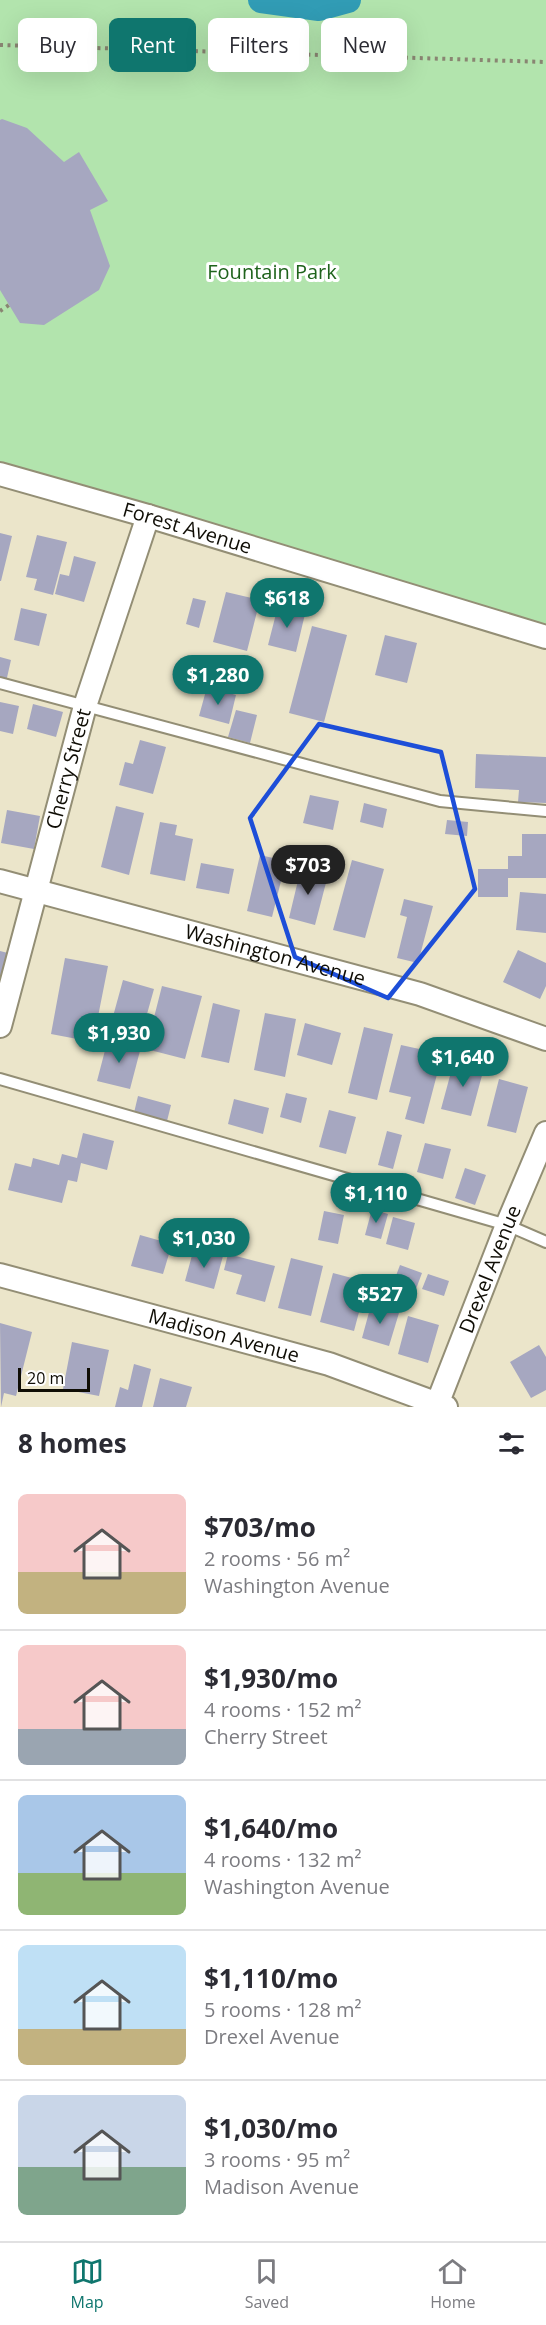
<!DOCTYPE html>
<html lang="en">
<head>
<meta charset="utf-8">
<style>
	body { margin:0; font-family:"Open Sans",sans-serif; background:#f2f2f3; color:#2b2b33; height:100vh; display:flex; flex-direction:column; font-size:22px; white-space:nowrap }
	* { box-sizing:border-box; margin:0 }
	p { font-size:20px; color:#7c7c81 }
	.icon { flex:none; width:33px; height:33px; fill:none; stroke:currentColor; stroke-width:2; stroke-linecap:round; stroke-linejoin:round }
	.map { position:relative; height:1407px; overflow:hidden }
	.details { display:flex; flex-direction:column; background:#fff; flex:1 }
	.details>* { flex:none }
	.banner { position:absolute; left:18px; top:18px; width:510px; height:54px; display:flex; gap:12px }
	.scale { position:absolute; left:18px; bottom:15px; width:72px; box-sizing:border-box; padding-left:6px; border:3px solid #0f0d05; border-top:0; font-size:16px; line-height:21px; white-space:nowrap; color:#0f0d05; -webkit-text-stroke:4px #fff; paint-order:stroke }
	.price { position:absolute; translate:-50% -51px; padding:0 14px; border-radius:21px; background:#0f766e; color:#fff; font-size:20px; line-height:39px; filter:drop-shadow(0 2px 3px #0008) }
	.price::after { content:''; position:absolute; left:50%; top:36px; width:18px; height:14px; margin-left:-9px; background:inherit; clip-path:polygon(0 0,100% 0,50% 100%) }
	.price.selected { background:#222; color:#fff }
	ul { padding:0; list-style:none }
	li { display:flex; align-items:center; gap:18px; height:150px; padding:0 18px }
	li+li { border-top:2px solid #e1e1e2 }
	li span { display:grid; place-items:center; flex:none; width:168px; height:120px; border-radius:9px; color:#555 }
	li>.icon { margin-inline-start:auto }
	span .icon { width:72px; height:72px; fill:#fffc; stroke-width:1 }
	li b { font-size:26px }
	h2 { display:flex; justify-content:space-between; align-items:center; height:72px; padding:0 18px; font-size:26px }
	.pill { padding:0 21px; border-radius:9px; background:#fff; box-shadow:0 6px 24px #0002; font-size:21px; line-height:54px }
	.pill.selected { background:#0f766e; color:#fff }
	.tab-bar { display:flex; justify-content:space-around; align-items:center; height:84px; border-top:2px solid #e1e1e2; background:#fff; font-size:16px; color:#7c7c81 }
	.tab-bar a { display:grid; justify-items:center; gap:3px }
	.tab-bar .selected { color:#0f766e }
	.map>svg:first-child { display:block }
</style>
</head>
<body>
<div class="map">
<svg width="546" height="1407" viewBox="0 0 546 1407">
	<rect width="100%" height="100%" fill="#ebe5ca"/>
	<path fill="#b2e4ad" d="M0,0H546V637L0,474Z"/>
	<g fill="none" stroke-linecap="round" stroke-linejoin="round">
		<path stroke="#319cb5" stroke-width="26" d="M261,0L319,8L348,0"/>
	</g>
	<path fill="#a6a7c0" d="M2,119L27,128L64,162L79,152L108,201L90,210L110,266L99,290L44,325L20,323L0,290V120Z
		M0,533L12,536L1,581H0Z
		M37,535L67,542L53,595L34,590L37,579L26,577Z
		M74,556L96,562L84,602L55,594L60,574L69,576Z
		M226,592L260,600L247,651L213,642Z
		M193,598L206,601L199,628L186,624Z
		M278,606L305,614L296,652L268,645Z
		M21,608L47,614L39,646L14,640Z
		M312,626L347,635L324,722L289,713Z
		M385,635L417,643L407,683L375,675Z
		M0,657L11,660L6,682L0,680Z
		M207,687L236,695L229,724L199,716Z
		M0,702L19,706L13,734L0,731Z
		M33,704L63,712L56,737L27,729Z
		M236,710L257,715L250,743L228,737Z
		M140,740L166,747L153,794L119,785L125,762L133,764Z
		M476,754L546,757V803L518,802L519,790L475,788Z
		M310,795L339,801L333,830L303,823Z
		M364,803L387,809L383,828L360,822Z
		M116,806L144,813L129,875L101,867Z
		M7,810L40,816L34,849L1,843Z
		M447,820L468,822L467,836L445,834Z
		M160,822L177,825L175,835L193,839L185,881L150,874Z
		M522,834H546V878H508V897H478V869H508V856H522Z
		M260,855L286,861L272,917L247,911Z
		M352,860L384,869L365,938L333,930Z
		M201,863L234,869L229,894L196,888Z
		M301,868L328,875L315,925L289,918Z
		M520,892L546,894V933L516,930Z
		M404,899L433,906L418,963L397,958L407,917L400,915Z
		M518,950L546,963V986L540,999L503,982Z
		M0,951L8,953L1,980L0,979Z
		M65,958L108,966L93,1042L51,1034Z
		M123,980L154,989L140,1039L109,1031Z
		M162,986L202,996L185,1059L146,1049Z
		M213,1003L240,1010L229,1063L201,1057Z
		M265,1013L296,1019L285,1077L254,1070Z
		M305,1023L341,1033L332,1065L297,1055Z
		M364,1027L393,1034L377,1100L348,1093Z
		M108,1039L141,1047L130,1089L97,1081Z
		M401,1045L424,1050L422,1058L440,1063L424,1124L405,1119L411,1097L389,1092Z
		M454,1061L484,1068L471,1116L441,1109Z
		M499,1079L528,1087L516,1133L487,1126Z
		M286,1093L307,1098L301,1123L280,1117Z
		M138,1096L171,1105L166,1125L133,1117Z
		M234,1099L269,1108L263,1134L228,1124Z
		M329,1110L356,1117L346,1154L319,1147Z
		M387,1131L402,1135L393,1169L378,1165Z
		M83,1133L114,1141L107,1170L81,1163L77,1182L68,1180L62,1203L8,1190L15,1163L31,1167L33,1158L59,1165L62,1154L77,1158Z
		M425,1143L451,1149L443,1179L417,1172Z
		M465,1168L486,1175L475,1205L455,1198Z
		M372,1209L388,1214L381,1239L365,1235Z
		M324,1211L344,1215L338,1244L318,1240Z
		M393,1217L415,1223L408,1250L386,1244Z
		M140,1235L172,1244L163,1274L131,1266Z
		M194,1248L223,1256L214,1289L185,1281Z
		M228,1254L275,1266L265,1302L236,1294L242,1275L224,1270Z
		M291,1258L323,1266L311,1316L278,1308Z
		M400,1265L422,1273L413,1297L391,1289Z
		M333,1273L367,1282L354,1331L320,1322Z
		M428,1274L449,1281L444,1296L422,1289Z
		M371,1305L399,1313L389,1346L362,1338Z
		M408,1316L439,1325L428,1363L398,1354Z
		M0,1323L32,1332L16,1396L4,1393L1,1407Z
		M72,1342L109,1350L99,1396L63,1389Z
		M539,1345L546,1357V1390L531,1398L510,1362Z
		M134,1364L151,1369L142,1407H115L120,1387L128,1390Z
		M160,1378L192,1387L186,1407H153Z"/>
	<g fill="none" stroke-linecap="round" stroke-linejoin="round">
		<g stroke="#938e75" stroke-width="14">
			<path id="lane" d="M0,683L440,801L546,811
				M0,1079L507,1225L546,1242"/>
		</g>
		<g stroke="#938e75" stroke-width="26">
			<g id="street">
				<path id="s1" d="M0,474L148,516L546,637"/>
				<path id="s2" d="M0,881L420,994L546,1039"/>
				<path id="s3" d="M0,1026L85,706L148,516"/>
				<path id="s4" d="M0,1275L329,1364L446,1407"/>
				<path id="s5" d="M436,1407L507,1225L546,1133"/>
			</g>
		</g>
		<path stroke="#898572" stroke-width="4" stroke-dasharray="3 4.5" stroke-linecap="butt" d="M0,45L546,62
			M0,311L9,305"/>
		<use href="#lane" stroke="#fff" stroke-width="10"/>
		<use href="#street" stroke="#fff" stroke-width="22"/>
	</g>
	<path fill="none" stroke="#1d4ed8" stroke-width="4.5" stroke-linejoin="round" d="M319,724L441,752L475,889L388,998L295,957L250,818Z"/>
	<g text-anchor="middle" stroke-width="6" stroke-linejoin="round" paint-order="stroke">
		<g font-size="20" fill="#1f631c" stroke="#fff">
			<text x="272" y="279">Fountain Park</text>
		</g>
		<g font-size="20" fill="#0f0d05" stroke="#fff">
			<text dy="7" stroke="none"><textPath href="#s1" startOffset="195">Forest Avenue</textPath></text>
			<text dy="7" stroke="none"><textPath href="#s3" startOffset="266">Cherry Street</textPath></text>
			<text dy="7" stroke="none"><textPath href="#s2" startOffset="285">Washington Avenue</textPath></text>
			<text dy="7" stroke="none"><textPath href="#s5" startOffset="148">Drexel Avenue</textPath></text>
			<text dy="7" stroke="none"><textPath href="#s4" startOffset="232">Madison Avenue</textPath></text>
		</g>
	</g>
</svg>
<div class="scale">20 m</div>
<b class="price" style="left:287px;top:629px">$618</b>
<b class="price" style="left:218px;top:706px">$1,280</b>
<b class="price selected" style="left:308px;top:896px">$703</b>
<b class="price" style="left:119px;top:1064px">$1,930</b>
<b class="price" style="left:463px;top:1088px">$1,640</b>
<b class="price" style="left:376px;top:1224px">$1,110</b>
<b class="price" style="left:204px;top:1269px">$1,030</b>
<b class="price" style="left:380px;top:1325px">$527</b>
<div class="banner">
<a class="pill">Buy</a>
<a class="pill selected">Rent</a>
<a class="pill">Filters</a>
<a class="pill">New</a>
</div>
</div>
<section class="details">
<h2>8 homes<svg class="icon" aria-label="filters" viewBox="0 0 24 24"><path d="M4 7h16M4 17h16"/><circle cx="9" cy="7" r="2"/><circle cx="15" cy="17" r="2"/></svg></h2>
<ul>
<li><span style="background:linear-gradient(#f6c9c9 65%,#c2b280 0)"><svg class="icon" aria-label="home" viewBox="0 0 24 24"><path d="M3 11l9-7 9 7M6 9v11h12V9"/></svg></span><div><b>$703/mo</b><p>2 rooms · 56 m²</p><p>Washington Avenue</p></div></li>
<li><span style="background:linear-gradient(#f6c9c9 70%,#9aa5b1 0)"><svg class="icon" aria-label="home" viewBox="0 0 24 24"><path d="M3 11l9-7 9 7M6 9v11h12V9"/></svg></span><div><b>$1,930/mo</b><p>4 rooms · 152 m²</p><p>Cherry Street</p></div></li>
<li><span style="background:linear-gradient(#a9c7e8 65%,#8fb573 0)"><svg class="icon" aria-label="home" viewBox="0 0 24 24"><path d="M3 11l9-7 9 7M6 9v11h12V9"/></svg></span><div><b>$1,640/mo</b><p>4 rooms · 132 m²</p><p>Washington Avenue</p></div></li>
<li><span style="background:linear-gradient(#bfe0f5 70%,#c2b280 0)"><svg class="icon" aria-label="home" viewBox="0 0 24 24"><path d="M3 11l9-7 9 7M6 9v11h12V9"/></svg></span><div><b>$1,110/mo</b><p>5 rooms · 128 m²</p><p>Drexel Avenue</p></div></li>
<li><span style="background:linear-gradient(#c9d6e8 60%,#7fa58c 0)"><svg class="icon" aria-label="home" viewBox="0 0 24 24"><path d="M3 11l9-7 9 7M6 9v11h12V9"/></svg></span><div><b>$1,030/mo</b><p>3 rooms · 95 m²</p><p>Madison Avenue</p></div></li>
</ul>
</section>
<nav class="tab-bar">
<a class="selected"><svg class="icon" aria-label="map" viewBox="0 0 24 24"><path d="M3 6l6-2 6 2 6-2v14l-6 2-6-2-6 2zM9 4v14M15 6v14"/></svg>Map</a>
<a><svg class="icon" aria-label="saved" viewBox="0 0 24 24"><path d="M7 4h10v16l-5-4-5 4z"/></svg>Saved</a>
<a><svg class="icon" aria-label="home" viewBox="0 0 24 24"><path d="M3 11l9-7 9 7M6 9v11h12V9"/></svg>Home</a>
</nav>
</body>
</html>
